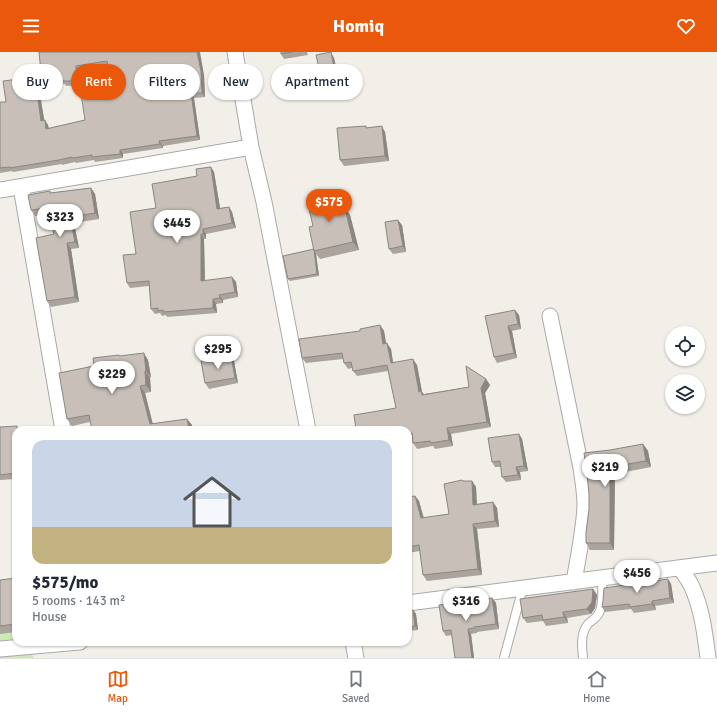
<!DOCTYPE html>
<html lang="en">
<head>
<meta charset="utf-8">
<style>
	body { margin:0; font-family:Signika,sans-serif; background:#f6f6f7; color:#1f2937; height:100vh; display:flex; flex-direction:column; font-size:15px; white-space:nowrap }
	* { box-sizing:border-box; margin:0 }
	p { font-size:13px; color:#747a83 }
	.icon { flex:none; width:22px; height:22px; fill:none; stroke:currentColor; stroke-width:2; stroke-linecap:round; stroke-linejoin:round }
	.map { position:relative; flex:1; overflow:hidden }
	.panel { position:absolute; left:12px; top:374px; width:400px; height:220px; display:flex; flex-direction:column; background:#fff; border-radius:12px; box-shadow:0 1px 3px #0004 }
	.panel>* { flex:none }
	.top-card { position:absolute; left:12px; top:12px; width:400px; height:36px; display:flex; gap:8px }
	.tools { position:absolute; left:665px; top:274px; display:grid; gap:8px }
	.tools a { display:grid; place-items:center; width:40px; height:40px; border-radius:50%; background:#fff; box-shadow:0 1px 3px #0004; font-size:20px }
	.price { position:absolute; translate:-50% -34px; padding:0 9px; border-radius:14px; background:#fff; color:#222; font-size:13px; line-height:26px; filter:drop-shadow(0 1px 2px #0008) }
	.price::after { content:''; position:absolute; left:50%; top:24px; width:12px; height:9px; margin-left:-6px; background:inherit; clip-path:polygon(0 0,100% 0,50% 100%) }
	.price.current { background:#ea580c; color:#fff }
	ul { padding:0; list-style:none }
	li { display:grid; align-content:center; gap:8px; height:212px; padding:0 20px }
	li+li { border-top:1px solid #e0e1e3 }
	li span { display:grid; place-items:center; height:124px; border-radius:12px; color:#555 }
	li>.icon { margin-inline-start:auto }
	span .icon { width:72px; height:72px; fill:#fffc; stroke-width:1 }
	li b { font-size:17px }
	.pill { padding:0 14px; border-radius:18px; background:#fff; box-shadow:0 1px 3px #0004; font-size:14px; line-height:36px }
	.pill.current { background:#ea580c; color:#fff }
	header { display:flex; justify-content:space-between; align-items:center; height:52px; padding:0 20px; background:#ea580c; color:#fff; font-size:18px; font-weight:800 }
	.tab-bar { display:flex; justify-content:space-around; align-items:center; height:56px; border-top:1px solid #e0e1e3; background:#fff; font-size:11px; color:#747a83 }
	.tab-bar a { display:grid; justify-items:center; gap:2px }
	.tab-bar .current { color:#ea580c }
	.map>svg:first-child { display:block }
</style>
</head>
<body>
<header><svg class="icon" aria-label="menu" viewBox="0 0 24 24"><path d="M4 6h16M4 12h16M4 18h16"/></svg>Homiq<svg class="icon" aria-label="heart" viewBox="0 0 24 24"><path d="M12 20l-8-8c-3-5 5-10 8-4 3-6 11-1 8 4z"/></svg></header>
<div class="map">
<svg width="717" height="606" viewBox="0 0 717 606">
	<rect width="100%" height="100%" fill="#f2efe9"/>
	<path fill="#cdebb0" d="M0,550L16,576V590H24L34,606H0Z"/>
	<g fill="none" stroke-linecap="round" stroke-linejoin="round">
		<g stroke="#a9a9a9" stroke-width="10">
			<path id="service" d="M504,606L523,535
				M583,606C582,594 580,582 588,572C592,568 597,566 599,561C604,552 602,536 602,526"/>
		</g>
		<g stroke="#a9a9a9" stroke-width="17">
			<path id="minor" d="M235,0L251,95L264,150L308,378
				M21,135L63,378
				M0,138L251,95
				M550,264L581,416C583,429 585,441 585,453C584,479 578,505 574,530
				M680,516C684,522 689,528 692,535C702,557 705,582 708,606
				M408,551C511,537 614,525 717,511
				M353,590L356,606
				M0,597L80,590"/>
		</g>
		<use href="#service" stroke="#fff" stroke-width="8"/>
		<use href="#minor" stroke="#fff" stroke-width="15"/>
	</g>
	<path fill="#aba49e" d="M39,0L204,23L205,45L194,46L200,88L163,94V96L123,102V106L95,110L94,108L76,111L75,110L62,113V112L13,120L12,119L0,121V50H6L38,30L44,68L48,73L49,76L85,68L112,37L108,14L79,19L81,33L66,34L65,32L46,34L42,30Z
		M281,0H307L308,3L284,7L281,2Z
		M334,6L341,37L326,40L323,34Z
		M367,76L385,80L389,109L344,114L340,108Z
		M211,115L214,120L220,156L229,155L232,160L236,176L206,182V187H204L205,229L232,225L236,230L238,245L223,248V251L216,252L217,261L167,265L166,263L162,264L160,261L155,262L151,257L149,234L130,236L127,231L136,202L156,156L197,124Z
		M91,136L95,142L99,167L74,171L79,196L71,197L79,250L51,255L47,249L54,182L49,162L35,164L31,158L52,141Z
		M339,147L350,163L359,198L320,207L316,202L319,224L290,229L288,227L314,197L313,174L336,148Z
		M402,173L406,200L393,202L389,197Z
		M519,263L521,277L512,279L517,306L497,311L494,305L485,264Z
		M380,273L384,279L386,291L391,297L393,311L417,313L422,340L424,342L469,335L486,327L490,333L485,341L491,375L451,382L453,394L435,397L433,394L417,397L413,391V387L408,388V378L396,356L388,319L357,324L353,319L352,316L348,317L344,311L343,307L306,311L302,306L360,279Z
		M120,304L148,308L151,325L150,326L151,340L145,341L153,372L187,367L192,373L90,370L72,374L67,367L94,314Z
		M234,309L238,331L209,337L205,331Z
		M0,375L16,378V427L0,428Z
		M519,382L522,387L528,419L520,420L521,428L506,430L502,425L501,415H495L492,410Z
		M643,392L648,399L651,415L615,422L614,498H590L586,491L610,398Z
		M463,429H472L476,435L477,452L493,450L497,456L499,475L477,477L482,523L427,529L423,523L420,499L408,501V445L415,444L419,449L424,466L449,462Z
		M16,526V580L0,582V528Z
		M668,527L671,532L674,551L655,554L656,558L634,561L631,557L605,560L602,555Z
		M593,537L597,543L595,556L591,562L567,566L568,571L546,574L543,569L527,571L523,566Z
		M492,546L496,551L499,577L477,580V581L471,582L474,606H455L452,583L446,584L443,579Z
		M408,558H413L416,562L418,578L408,579Z
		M387,590H405V592L390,594Z"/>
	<path fill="#8b8681" d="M197,0H200L204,23L205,45L202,41Z
		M331,0L334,6L341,37L337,31Z
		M76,14L79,19L81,33L77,29Z
		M35,25L38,30L45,73L41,69Z
		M191,41L194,46L200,88L197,84Z
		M45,68L48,73L49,81L46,77Z
		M382,74L385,80L389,109L385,104Z
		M159,89L163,94V96L160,92Z
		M120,98L123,102V106L120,102Z
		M211,115L214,120L221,162L217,157Z
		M91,136L95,142L99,167L95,161Z
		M332,142L338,150L334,148Z
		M339,147L350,163L359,198L353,190L341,156Z
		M229,155L232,160L236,176L232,171Z
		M70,165L74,171L79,196L75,190Z
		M398,168L402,173L406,200L403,194Z
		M203,177L206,182V187L203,182Z
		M201,182L204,187L205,234L201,229Z
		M67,191L71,197L79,250L75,245Z
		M314,199L316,202L319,224L317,222Z
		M232,225L236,230L238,245L235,240Z
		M219,243L223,248V251L220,246Z
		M213,247L216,252L217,261L213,256Z
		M515,258L519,263L521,277L518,272Z
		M380,273L384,279L387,297L383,292Z
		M508,274L512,279L517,306L514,301Z
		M387,291L391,297L394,317L391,311Z
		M144,301L148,308L151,325L146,319Z
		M231,304L234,309L238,331L235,326Z
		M413,307L417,313L422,340L425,345L423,344L419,340Z
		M145,319L150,326L151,340L146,333Z
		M486,327L490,333L485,341L491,375L487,370L481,336Z
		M140,334L145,341L154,378L150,372Z
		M187,367L192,373L193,378H189Z
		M447,376L451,382L453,394L449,388Z
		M519,382L522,387L528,419L524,414Z
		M643,392L648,399L651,415L646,409Z
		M516,415L520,420L521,428L518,423Z
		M610,415L615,422L614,498L610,491Z
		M472,429L476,435L477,458L473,453Z
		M415,444L419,449L425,472L421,466Z
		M493,450L497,456L499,475L495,469Z
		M473,472L477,477L482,523L478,517Z
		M668,527L671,532L674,551L670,546Z
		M593,537L597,543L595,556L591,562L587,557Z
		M492,546L496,551L499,577L496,572Z
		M652,549L655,554L656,558L652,552Z
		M413,558L416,562L418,578L415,574Z
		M563,560L567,566L568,571L564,565Z
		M468,577L471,582L474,606H472Z"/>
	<path fill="#c7bfb8" stroke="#8b8681" d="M39,0H197L201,19L202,41H191L197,84L159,89L160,92L120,98V102L92,105V103L73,106L72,105L59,108L10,116V115L0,116V50H6L3,29L35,25L41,69L45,68L46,77L85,68L81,42L112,37L107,9L76,14L77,29H63V28L42,30Z
		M281,0H292L281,2Z
		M331,0L337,31L323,34L316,3Z
		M366,74V76L382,74L385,104L340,108L337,76Z
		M211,115L217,157L229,155L232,171L203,177V182H201V229L232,225L235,240L219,243L220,246L213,247V256L163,260V258L158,259V256L151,257L149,229L127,231L123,203L136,202L130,160L156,156L152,132L197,124L196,117Z
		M91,136L95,161L70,165L75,190L67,191L75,245L47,249L36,186L54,182L48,156L31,158L28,143L50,139V141Z
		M332,142L334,148L339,147L341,156H345L353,190L314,199L309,175L313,174L307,148Z
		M398,168L403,194L389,197L385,170Z
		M314,197L317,222L288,227L283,204Z
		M515,258L518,272L508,274L514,301L494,305L485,264Z
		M380,273L383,292L387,291L391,311L413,307L419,340L421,339L422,343L469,335L466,314L486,327L481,336L487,370L447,376L449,388L431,391L430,389L413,391L412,381L408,382V378H356L354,363L396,356L387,313L353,319L351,310L344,311L342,301L302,306L299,287L360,279V277Z
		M144,301L146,319H145L146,333L140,334L150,372L187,367L189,378H92L89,363L67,367L59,321L94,314L93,306L119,303V304Z
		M231,304L235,326L205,331L201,309Z
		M17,374L16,421L0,423V375Z
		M519,382L524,414L516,415L518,423L502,425L500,409L492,410L488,386Z
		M643,392L646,409L610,415V491H586V480L589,457V442L587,422L584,401L610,398Z
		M462,428L463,429H472L473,453L493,450L495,469L473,472L478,517L423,523L419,493L408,495V445L415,444L421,466L449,462L444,432Z
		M16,526V572L0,574V528Z
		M668,527L670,546L652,549V552L630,555L629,552L602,555L603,549L604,536Z
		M593,537L592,550L587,557L563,560L564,565L543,568L542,563L523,566L520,547Z
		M492,546L496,572L474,575V576L468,577L472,606H455L451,578L443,579L439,553Z
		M408,558H413L415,574L408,575Z"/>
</svg>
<div class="tools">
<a><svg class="icon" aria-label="locate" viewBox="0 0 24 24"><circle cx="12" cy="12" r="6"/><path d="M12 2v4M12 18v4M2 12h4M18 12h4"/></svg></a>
<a><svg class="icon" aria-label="layers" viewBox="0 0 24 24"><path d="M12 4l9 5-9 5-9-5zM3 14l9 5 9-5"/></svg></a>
</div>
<b class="price current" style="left:329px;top:171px">$575</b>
<b class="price" style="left:60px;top:186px">$323</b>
<b class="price" style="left:177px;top:192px">$445</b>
<b class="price" style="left:218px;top:318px">$295</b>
<b class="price" style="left:112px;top:343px">$229</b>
<b class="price" style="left:605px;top:436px">$219</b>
<b class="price" style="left:637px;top:542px">$456</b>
<b class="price" style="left:466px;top:570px">$316</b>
<div class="top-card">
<a class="pill">Buy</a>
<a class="pill current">Rent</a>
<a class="pill">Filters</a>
<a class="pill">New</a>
<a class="pill">Apartment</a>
</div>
<section class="panel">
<ul>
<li><span style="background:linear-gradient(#c9d6e8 70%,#c2b280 0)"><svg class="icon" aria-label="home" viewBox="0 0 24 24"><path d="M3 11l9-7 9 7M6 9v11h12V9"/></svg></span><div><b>$575/mo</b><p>5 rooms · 143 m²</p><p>House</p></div></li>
</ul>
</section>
</div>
<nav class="tab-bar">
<a class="current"><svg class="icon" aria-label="map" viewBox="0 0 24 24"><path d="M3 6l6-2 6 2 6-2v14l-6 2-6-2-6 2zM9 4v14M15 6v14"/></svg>Map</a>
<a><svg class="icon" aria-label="saved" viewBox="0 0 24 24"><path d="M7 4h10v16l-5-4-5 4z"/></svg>Saved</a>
<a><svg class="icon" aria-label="home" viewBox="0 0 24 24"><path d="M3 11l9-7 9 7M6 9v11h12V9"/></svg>Home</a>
</nav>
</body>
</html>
